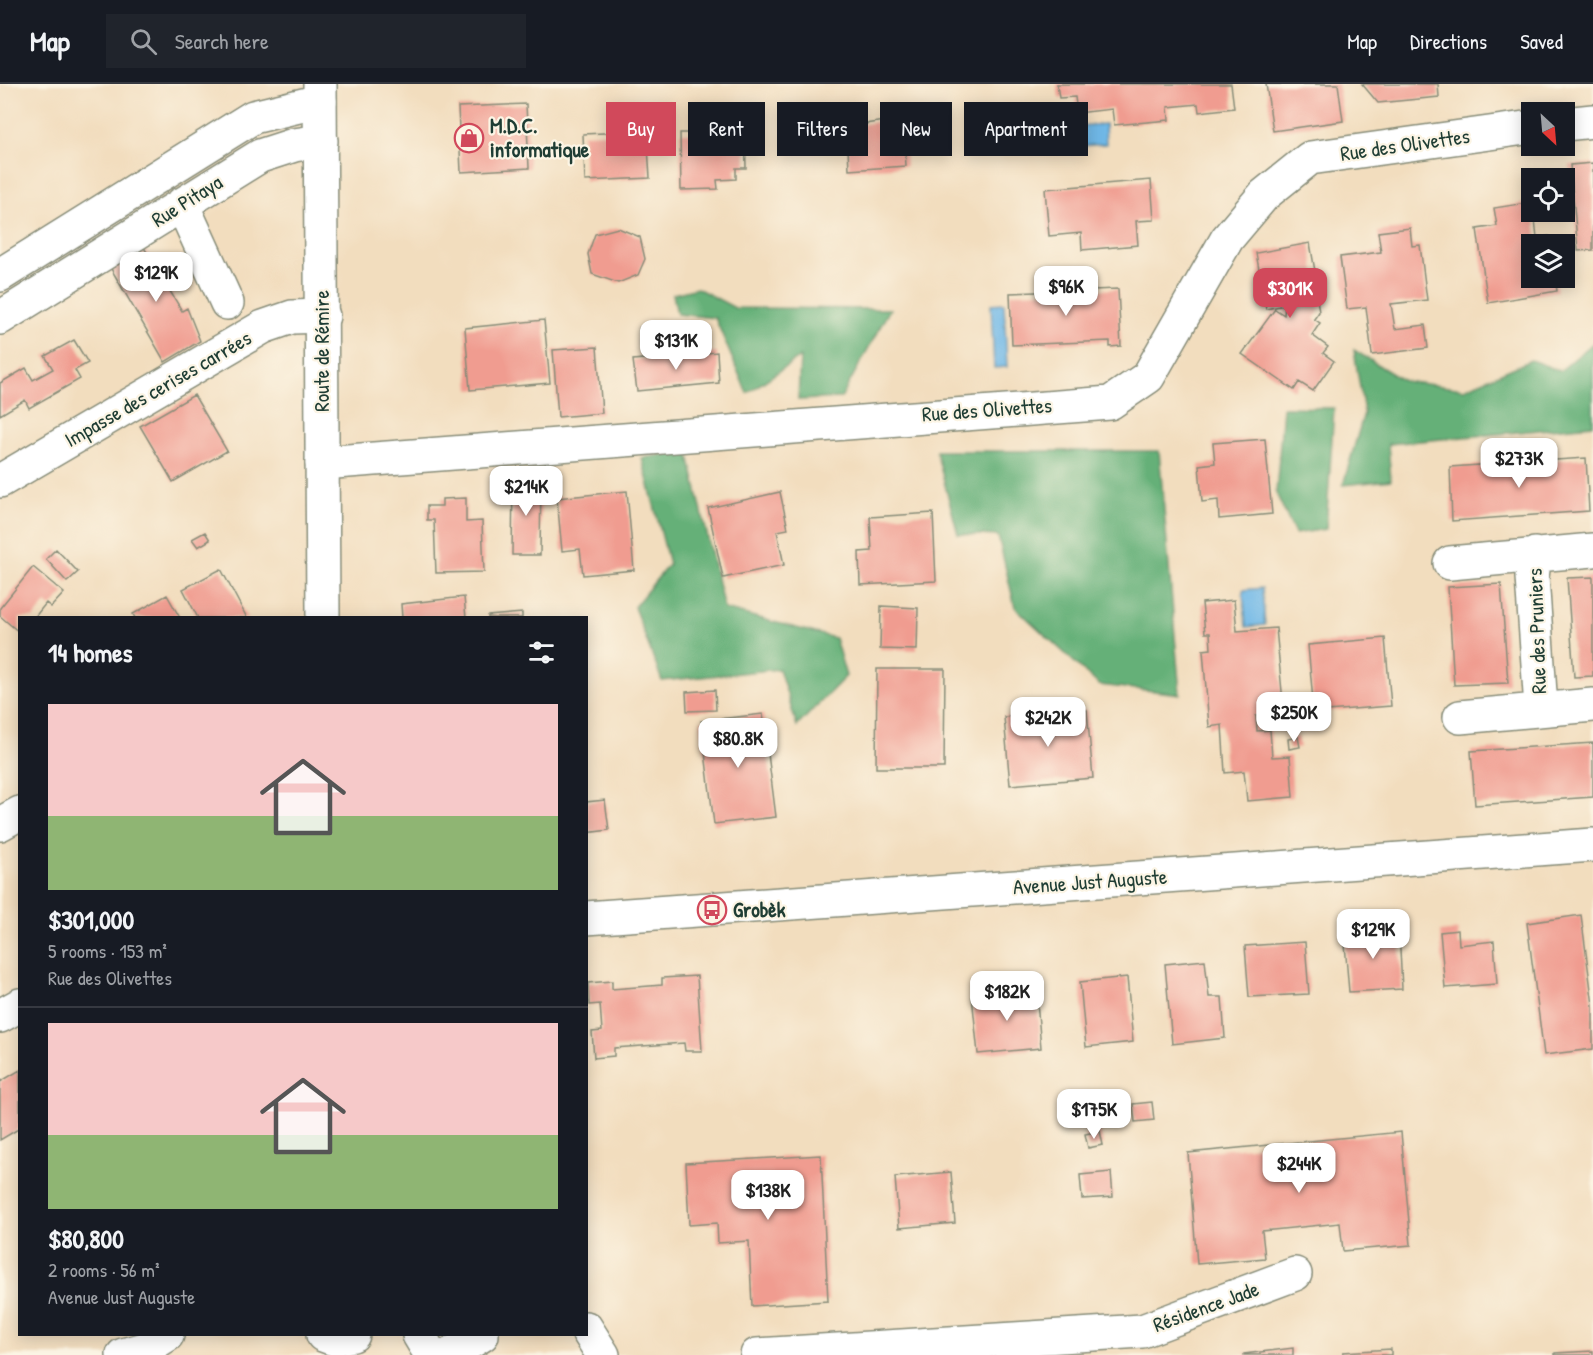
<!DOCTYPE html>
<html lang="en">
<head>
<meta charset="utf-8">
<style>
	body { margin:0; font-family:"Patrick Hand",sans-serif; background:#20242c; color:#f1f3f6; height:100vh; display:flex; flex-direction:column; font-size:22px; white-space:nowrap }
	* { box-sizing:border-box; margin:0 }
	p { font-size:20px; color:#9ea1a6 }
	.icon { flex:none; width:33px; height:33px; fill:none; stroke:currentColor; stroke-width:2; stroke-linecap:round; stroke-linejoin:round }
	.map { position:relative; flex:1; overflow:hidden }
	.drawer { position:absolute; left:18px; top:532px; width:570px; height:720px; display:flex; flex-direction:column; background:#171b24; border-radius:0px; box-shadow:0 3px 15px #0003 }
	.drawer>* { flex:none }
	.guide { position:absolute; left:606px; top:18px; width:570px; height:54px; display:flex; gap:12px }
	.needle { width:39px; rotate:154deg }
	.tools { position:absolute; left:1521px; top:18px; display:grid; gap:12px }
	.tools a { display:grid; place-items:center; width:54px; height:54px; border-radius:0px; background:#171b24; box-shadow:0 3px 15px #0003; font-size:30px }
	.price { position:absolute; translate:-50% -51px; padding:0 14px; border-radius:12px; background:#fff; color:#222; font-size:20px; line-height:39px; filter:drop-shadow(0 2px 3px #0008) }
	.price::after { content:''; position:absolute; left:50%; top:36px; width:18px; height:14px; margin-left:-9px; background:inherit; clip-path:polygon(0 0,100% 0,50% 100%) }
	.price.on { background:#d1495b; color:#fff }
	ul { padding:0; list-style:none }
	li { display:grid; align-content:center; gap:12px; height:318px; padding:0 30px }
	li+li { border-top:2px solid #363941 }
	li span { display:grid; place-items:center; height:186px; border-radius:0px; color:#555 }
	li>.icon { margin-inline-start:auto }
	span .icon { width:108px; height:108px; fill:#fffc; stroke-width:1 }
	li b { font-size:26px }
	h2 { display:flex; justify-content:space-between; align-items:center; height:72px; padding:0 30px; font-size:26px }
	.pill { padding:0 21px; border-radius:0px; background:#171b24; box-shadow:0 3px 15px #0003; font-size:21px; line-height:54px }
	.pill.on { background:#d1495b; color:#fff }
	header { display:flex; align-items:center; gap:36px; box-sizing:border-box; height:84px; padding:0 30px; background:#171b24; border-bottom:2px solid #363941 }
	header strong { font-size:28px }
	nav { display:flex; gap:33px; margin-inline-start:auto; font-size:21px }
	.search { width:420px; height:54px; background:#20242c; display:flex; align-items:center; gap:15px; box-sizing:border-box; padding:0 21px; border-radius:0px; color:#9ea1a6; font-size:22px }
	.map>svg:first-child { display:block }
</style>
</head>
<body>
<header>
<strong>Map</strong>
<div class="search"><svg class="icon" aria-label="search" viewBox="0 0 24 24"><circle cx="10" cy="10" r="6"/><path d="M15 15l6 6"/></svg>Search here</div>
<nav><a>Map</a><a>Directions</a><a>Saved</a></nav>
</header>
<div class="map">
<svg width="1593" height="1271" viewBox="0 0 1593 1271">
	<rect width="100%" height="100%" fill="#fcf5e5"/>
	<filter id="ink" filterUnits="userSpaceOnUse"><feTurbulence type="fractalNoise" baseFrequency=".0167" numOctaves="2"/><feDisplacementMap in="SourceGraphic" scale="12" xChannelSelector="R" yChannelSelector="G"/><feConvolveMatrix kernelMatrix="1 2 1 2 8 2 1 2 1" color-interpolation-filters="sRGB"/></filter>
	<filter id="wash" filterUnits="userSpaceOnUse"><feTurbulence type="fractalNoise" baseFrequency=".008" numOctaves="4" result="noise"/><feDisplacementMap in="SourceGraphic" scale="24" xChannelSelector="R" yChannelSelector="G"/><feGaussianBlur stdDeviation="1.35" result="paint"/><feColorMatrix in="noise" values="0 0 0 0 0 0 0 0 0 0 0 0 0 0 0 0 0 1.4 0 .05"/><feComposite in="paint" operator="in"/></filter>
	<g filter="url(#wash)">
		<rect width="100%" height="100%" fill="#f2ddbe"/>
		<path fill="#65b078" stroke="#427656" stroke-width="1.5" d="M697,204L735,224L890,225L841,314L798,316L800,273L747,309L715,234L677,230L673,210Z
			M1593,259V341L1388,360L1391,396L1343,401L1364,329L1354,266L1404,297L1464,305L1531,276L1560,287Z
			M1283,323L1334,324L1326,445L1295,450L1276,409Z
			M688,367L724,525L835,554L846,592L797,642L779,585L662,597L634,523L669,480L642,374Z
			M936,367H1159L1180,610L1099,601L1015,523L998,452L958,450Z"/>
		<path fill="#6fb8e7" stroke="#477a8e" stroke-width="1.5" d="M1105,40L1106,60L1066,63V57L1061,55L1064,43Z
			M1004,219L1007,283L994,284L991,220Z
			M692,240L694,260L640,266L638,246Z
			M1262,504L1265,541L1246,543L1243,506Z"/>
		<g id="blocks">
			<path fill="#f09c90" d="M1057,0H1231L1234,24L1199,28L1198,20L1168,23L1169,36L1114,41L1112,25L1077,29L1075,13L1059,14Z
				M1266,0H1338L1343,37L1273,47Z
				M1362,0H1438L1439,13L1378,19Z
				M526,20L529,84L461,88L458,23Z
				M692,27H721V41L745,40L746,84H736V95L717,96L718,105L681,106L680,49H693Z
				M903,34L906,82L849,86L848,64H852V60H860L859,41Z
				M647,47L650,94L585,97L583,50Z
				M1593,79V166L1578,167L1570,81Z
				M1151,96L1154,136L1136,137L1138,161L1082,166L1081,149L1049,152L1045,105Z
				M1526,119L1529,136L1535,135L1537,154L1549,152L1550,160H1532V194H1555L1557,207L1488,219L1477,145L1497,142L1494,124Z
				M618,144L640,153L645,175L638,191L618,199L592,190L588,170L595,150Z
				M1410,144L1412,162L1420,161L1427,216L1391,220L1395,245L1425,241L1428,264L1372,271L1366,223L1347,225L1340,173L1381,168L1378,148Z
				M1310,159L1320,215H1317L1319,228L1314,235L1320,239L1312,251L1328,263L1323,269L1334,277L1313,307L1299,298L1294,306L1242,270L1275,225L1284,231L1285,221L1266,225L1256,169Z
				M143,162L155,181L166,174L174,187L162,194L182,227L187,224L200,257L165,278L110,183Z
				M1118,205L1121,262L1110,263V257L1012,261L1010,209Z
				M544,236L550,299L470,306L465,244Z
				M74,256L88,279L75,286L80,295L29,324L25,316L0,331V299L26,284L33,296L53,285L45,272Z
				M597,263L602,329L558,333L553,266Z
				M717,268L719,299L637,307L633,276Z
				M194,311L227,367L173,398L140,342Z
				M1265,355L1272,430L1219,435L1218,416L1202,418L1199,381L1215,379L1213,359Z
				M1586,374L1589,427L1452,437L1450,383Z
				M513,395L541,396L540,471H512Z
				M627,407L634,486L583,491L580,465L562,467L557,414Z
				M780,408L788,445L777,447L784,481L723,494L708,424Z
				M466,414V438L482,437L484,488L436,489L434,436H427V422H442V415Z
				M933,429L936,497L860,501L859,468L872,467L870,433Z
				M205,448L210,456L198,463L192,455Z
				M56,465L78,488L67,498L46,475Z
				M33,483L64,509L51,523L46,519L34,534H20V549L0,532V524Z
				M221,485L247,534H198L183,505Z
				M1593,493V592L1574,593L1567,494Z
				M1501,500L1508,599L1454,601L1448,503Z
				M167,511L180,534H135L133,530Z
				M464,513L466,534H402L401,520Z
				M1234,516L1237,547L1276,544L1284,629L1256,632L1257,647L1270,646L1272,673L1290,672L1293,713L1247,717L1244,687L1225,689L1222,641L1209,643L1203,566L1211,565L1210,549H1205L1202,519Z
				M881,522L918,524L917,566L880,565Z
				M522,529V534H488V532Z
				M1385,554L1391,622L1314,628L1308,561Z
				M877,585H945L944,684H876Z
				M715,606L716,626L687,627L686,608Z
				M1087,626L1093,694L1010,701L1004,633Z
				M763,630L776,733L714,740L701,637Z
				M1298,653L1300,663L1289,665L1288,655Z
				M1593,659V713L1475,721L1471,667Z
				M605,716L609,746L586,749V718Z
				M1581,831L1593,921V965L1544,971L1527,839Z
				M1399,845L1402,905L1349,908L1344,848Z
				M1458,846L1459,861L1494,857L1497,900L1445,904L1440,848Z
				M1305,858L1309,910L1249,913L1245,862Z
				M1205,876L1209,913H1222L1225,954L1172,960L1165,880Z
				M697,892L702,967H685L684,959L614,964V972L594,974L592,948L602,947L600,920L589,921L588,899L612,897V905L662,901V894Z
				M1127,893L1133,958L1086,963L1080,898Z
				M1036,906L1041,964L978,970L972,912Z
				M20,986V1044L0,1056V998Z
				M1152,1018L1154,1036L1135,1038L1133,1020Z
				M1100,1047L1103,1061L1088,1064L1085,1050Z
				M1401,1048L1411,1161L1343,1167L1340,1139L1262,1147L1265,1174L1197,1180L1188,1069Z
				M821,1071L828,1217L752,1222L749,1157L718,1159L717,1139L689,1141L686,1079Z
				M951,1088L955,1139L899,1144L895,1093Z
				M1111,1088L1113,1113L1082,1115L1080,1091Z
				M1293,1264V1271H1244V1270Z
				M1391,1265V1271H1343V1268Z
				M1593,1267V1271H1555V1269Z"/>
		</g>
	</g>
	<g filter="url(#ink)">
		<use href="#blocks" fill-opacity="0" stroke="#888d79" stroke-width="1.5"/>
		<g fill="none" stroke-linecap="round" stroke-linejoin="round">
			<g stroke="#888d79" stroke-width="36">
				<path id="minor" d="M1564,40L1593,37
					M182,120L227,219
					M0,191L253,33L320,17
					M0,234L260,72L294,61L321,57
					M322,379L1110,319L1148,293L1227,155L1264,111L1310,74L1532,43
					M0,397L263,243L292,233L323,232
					M1535,470L1532,493L1541,624
					M1450,479L1593,466
					M1460,633L1593,621
					M0,740L20,729
					M586,834L1593,761
					M0,932L20,921
					M323,1251L334,1255L353,1251
					M419,1251L431,1271
					M123,1271L145,1265L167,1251
					M449,1271L482,1251
					M757,1271L1142,1247L1295,1190"/>
			</g>
			<g stroke="#888d79" stroke-width="36">
				<path id="major" d="M320,0L323,534
					M586,1244L603,1271"/>
			</g>
			<use href="#minor" stroke="#fff" stroke-width="33"/>
			<use href="#major" stroke="#fff" stroke-width="33"/>
		</g>
	</g>
	<defs>
		<g id="shop-ring" transform="scale(1.5)"><circle r="9.5" fill="#fcf5e5" stroke="#d1495b" stroke-width="1.5"/><path d="M-5-2.5h2.3a2.7 3.5 0 0 1 5.4 0H5L5.5 6h-11ZM-1.5-2.5h3a1.5 2.3 0 0 0-3 0Z" fill="#d1495b"/></g>
		<g id="bus-ring" transform="scale(1.5)"><circle r="9.5" fill="#fcf5e5" stroke="#d1495b" stroke-width="1.5"/><path d="M-5-6H5V4H4V6H2V4H-2V6H-4V4H-5ZM-3.5-4V0h7V-4ZM-3.5 1.2v1.5H-2V1.2ZM2 1.2v1.5H3.5V1.2Z" fill="#d1495b"/></g>
	</defs>
	<g fill-rule="evenodd">
		<use href="#shop-ring" x="469" y="54"/>
		<use href="#bus-ring" x="712" y="826"/>
	</g>
	<g text-anchor="middle" stroke-width="4.5" stroke-linejoin="round" paint-order="stroke">
		<g font-size="21" font-weight="bold" fill="#1f3d34" stroke="#fcf5e5" text-anchor="start">
			<text x="490" y="49">M.D.C.<tspan x="490" dy="24">informatique</tspan></text>
			<text x="733" y="833">Grobèk</text>
		</g>
		<g font-size="21" fill="#1f3d34" stroke="#fcf5e5">
			<text transform="translate(1405 61) rotate(-8)" y="7">Rue des Olivettes</text>
			<text transform="translate(187 117) rotate(-32)" y="7">Rue Pitaya</text>
			<text transform="translate(322 267) rotate(-90)" y="7">Route de Rémire</text>
			<text transform="translate(158 305) rotate(-30)" y="7">Impasse des cerises carrées</text>
			<text transform="translate(987 326) rotate(-4)" y="7">Rue des Olivettes</text>
			<text transform="translate(1537 547) rotate(-92)" y="7">Rue des Pruniers</text>
			<text transform="translate(1090 798) rotate(-4)" y="7">Avenue Just Auguste</text>
			<text transform="translate(1206 1223) rotate(-20)" y="7">Résidence Jade</text>
		</g>
	</g>
</svg>
<div class="tools">
<a><svg class="needle" viewBox="-14 -14 28 28"><path d="M0-13l5 13h-10z" fill="#e53935"/><path d="M0 13l5-13h-10z" fill="#9ea1a6"/></svg></a>
<a><svg class="icon" aria-label="locate" viewBox="0 0 24 24"><circle cx="12" cy="12" r="6"/><path d="M12 2v4M12 18v4M2 12h4M18 12h4"/></svg></a>
<a><svg class="icon" aria-label="layers" viewBox="0 0 24 24"><path d="M12 4l9 5-9 5-9-5zM3 14l9 5 9-5"/></svg></a>
</div>
<b class="price" style="left:156px;top:219px">$129K</b>
<b class="price" style="left:1066px;top:233px">$96K</b>
<b class="price on" style="left:1290px;top:235px">$301K</b>
<b class="price" style="left:676px;top:287px">$131K</b>
<b class="price" style="left:1519px;top:405px">$273K</b>
<b class="price" style="left:526px;top:433px">$214K</b>
<b class="price" style="left:1294px;top:659px">$250K</b>
<b class="price" style="left:1048px;top:664px">$242K</b>
<b class="price" style="left:738px;top:685px">$80.8K</b>
<b class="price" style="left:1373px;top:876px">$129K</b>
<b class="price" style="left:1007px;top:938px">$182K</b>
<b class="price" style="left:1094px;top:1056px">$175K</b>
<b class="price" style="left:1299px;top:1110px">$244K</b>
<b class="price" style="left:768px;top:1137px">$138K</b>
<div class="guide">
<a class="pill on">Buy</a>
<a class="pill">Rent</a>
<a class="pill">Filters</a>
<a class="pill">New</a>
<a class="pill">Apartment</a>
</div>
<section class="drawer">
<h2>14 homes<svg class="icon" aria-label="filters" viewBox="0 0 24 24"><path d="M4 7h16M4 17h16"/><circle cx="9" cy="7" r="2"/><circle cx="15" cy="17" r="2"/></svg></h2>
<ul>
<li><span style="background:linear-gradient(#f6c9c9 60%,#8fb573 0)"><svg class="icon" aria-label="home" viewBox="0 0 24 24"><path d="M3 11l9-7 9 7M6 9v11h12V9"/></svg></span><div><b>$301,000</b><p>5 rooms · 153 m²</p><p>Rue des Olivettes</p></div></li>
<li><span style="background:linear-gradient(#f6c9c9 60%,#8fb573 0)"><svg class="icon" aria-label="home" viewBox="0 0 24 24"><path d="M3 11l9-7 9 7M6 9v11h12V9"/></svg></span><div><b>$80,800</b><p>2 rooms · 56 m²</p><p>Avenue Just Auguste</p></div></li>
</ul>
</section>
</div>
</body>
</html>
